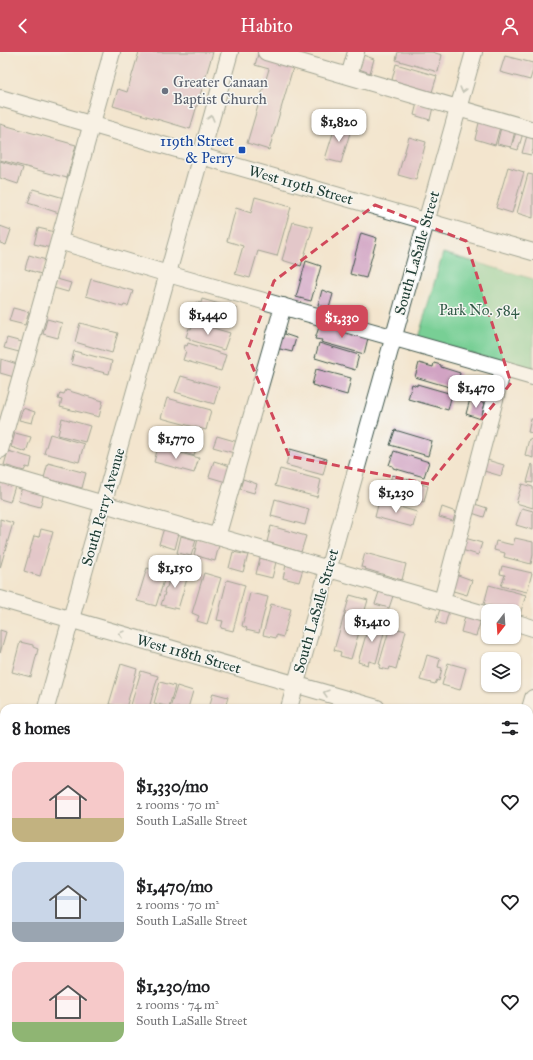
<!DOCTYPE html>
<html lang="en">
<head>
<meta charset="utf-8">
<style>
	body { margin:0; font-family:"IM FELL Great Primer",serif; background:#f2f2f2; color:#202124; height:100vh; display:flex; flex-direction:column; font-size:15px; white-space:nowrap }
	* { box-sizing:border-box; margin:0 }
	p { font-size:13px; color:#757577 }
	.icon { flex:none; width:22px; height:22px; fill:none; stroke:currentColor; stroke-width:2; stroke-linecap:round; stroke-linejoin:round }
	.map { position:relative; flex:1; overflow:hidden }
	.panel { position:absolute; left:0px; top:652px; width:533px; height:356px; display:flex; flex-direction:column; background:#fff; border-radius:12px 12px 0 0; box-shadow:0 1px 3px #0004 }
	.panel>* { flex:none }
	.needle { width:26px; rotate:197deg }
	.fabs { position:absolute; left:481px; top:552px; display:grid; gap:8px }
	.fabs a { display:grid; place-items:center; width:40px; height:40px; border-radius:8px; background:#fff; box-shadow:0 1px 3px #0004; font-size:20px }
	.price { position:absolute; translate:-50% -34px; padding:0 9px; border-radius:8px; background:#fff; color:#222; font-size:13px; line-height:26px; filter:drop-shadow(0 1px 2px #0008) }
	.price::after { content:''; position:absolute; left:50%; top:24px; width:12px; height:9px; margin-left:-6px; background:inherit; clip-path:polygon(0 0,100% 0,50% 100%) }
	.price.selected { background:#d1495b; color:#fff }
	ul { padding:0; list-style:none }
	li { display:flex; align-items:center; gap:12px; height:100px; padding:0 12px }
	li span { display:grid; place-items:center; flex:none; width:112px; height:80px; border-radius:12px; color:#555 }
	li>.icon { margin-inline-start:auto }
	span .icon { width:48px; height:48px; fill:#fffc; stroke-width:1 }
	li b { font-size:17px }
	h2 { display:flex; justify-content:space-between; align-items:center; height:48px; padding:0 12px; font-size:17px }
	header { display:flex; justify-content:space-between; align-items:center; height:52px; padding:0 12px; background:#d1495b; color:#fff; font-size:18px; font-weight:600 }
	.map>svg:first-child { display:block }
</style>
</head>
<body>
<header><svg class="icon" aria-label="back" viewBox="0 0 24 24"><path d="M15 5l-7 7 7 7"/></svg>Habito<svg class="icon" aria-label="person" viewBox="0 0 24 24"><circle cx="12" cy="8" r="4"/><path d="M4 21q1-7 8-7t8 7"/></svg></header>
<div class="map">
<svg width="533" height="1008" viewBox="0 0 533 1008">
	<rect width="100%" height="100%" fill="#f6f6f2"/>
	<filter id="ink" filterUnits="userSpaceOnUse"><feTurbulence type="fractalNoise" baseFrequency=".025" numOctaves="2"/><feDisplacementMap in="SourceGraphic" scale="8" xChannelSelector="R" yChannelSelector="G"/><feConvolveMatrix kernelMatrix="1 2 1 2 8 2 1 2 1" color-interpolation-filters="sRGB"/></filter>
	<filter id="wash" filterUnits="userSpaceOnUse"><feTurbulence type="fractalNoise" baseFrequency=".012" numOctaves="4" result="noise"/><feDisplacementMap in="SourceGraphic" scale="16" xChannelSelector="R" yChannelSelector="G"/><feGaussianBlur stdDeviation="0.9" result="paint"/><feColorMatrix in="noise" values="0 0 0 0 0 0 0 0 0 0 0 0 0 0 0 0 0 1.4 0 .05"/><feComposite in="paint" operator="in"/></filter>
	<g filter="url(#wash)">
		<rect width="100%" height="100%" fill="#f3e5ce"/>
		<path fill="#78cf95" stroke="#4c8664" d="M443,201L533,227V312L531,319L418,286Z"/>
		<g id="blocks">
			<path fill="#d1a3c3" d="M139,0H213L190,77L113,54L118,37L127,40Z
				M398,0H432L442,3L438,20L396,8Z
				M258,2L294,12L269,98L247,91L269,17L255,13Z
				M363,3L374,7L370,21L359,17Z
				M505,4L533,11V18L530,28L500,20Z
				M396,12L437,24L432,40L392,28Z
				M417,51L433,55L430,68L414,63Z
				M480,67L501,72L495,93L475,87Z
				M338,70L352,74L341,111L325,107L335,75H336Z
				M0,72L76,93L67,126L0,108Z
				M501,75L515,79L511,95L497,92Z
				M516,80L523,81L518,98L511,96Z
				M528,80L533,82V97L531,103L522,101Z
				M409,85L426,90L416,128L398,123Z
				M0,109L23,116L18,132L0,126Z
				M508,115L524,120L512,161L496,156Z
				M528,122L533,123V166L517,161Z
				M33,137L64,146L59,161L28,151Z
				M255,145L291,155L277,204L258,199L250,226L235,222L243,194L227,189L236,156L251,161Z
				M293,170L313,175L301,214L282,208Z
				M0,174L11,178L6,193L0,191Z
				M38,176L55,180L51,196L34,192Z
				M361,181L377,186L366,226L350,222Z
				M29,203L46,208L41,222L25,217Z
				M306,209L321,214L311,249L296,245Z
				M57,227L71,231L68,240L54,236Z
				M91,227L133,239L128,254L124,253L123,255L86,244Z
				M322,238L333,242L329,256L318,253Z
				M202,247L237,257L233,271L193,260L196,250L201,251Z
				M13,256L29,260L25,273L9,269Z
				M47,267L62,271L58,286L43,282Z
				M193,270L230,281L224,298L190,288V286L186,285L189,276L191,277Z
				M80,271L118,281L112,301L75,290Z
				M326,274L368,286L364,302L321,290L322,288L315,287L319,275L325,277Z
				M281,281L296,286L292,300L276,296Z
				M7,286L22,290L19,300L4,296Z
				M188,291L226,303L221,319L183,308L186,299L184,298L185,293L187,294Z
				M319,291L359,303L355,318L315,306Z
				M74,299L112,309L109,322L71,312Z
				M1,307L17,312L14,325L0,321Z
				M419,311L433,315L434,311L441,313V315L460,321L456,337L415,325Z
				M316,317L351,326L347,343L312,333Z
				M181,324L219,335L214,352L175,340Z
				M412,332L417,334V332L452,342L448,358L408,347Z
				M66,338L103,349L99,365L60,355L62,348L58,347L60,341L64,342Z
				M167,346L211,358L206,378L161,366Z
				M470,347L485,351L481,367L466,362Z
				M23,356L35,360L32,371L19,368Z
				M62,366L90,374L85,390L58,383Z
				M531,367H533V381L528,380Z
				M165,376L199,387L194,404L160,393Z
				M395,378L432,389L428,404L390,393Z
				M15,381L31,385L26,400L11,395Z
				M50,382L84,392L79,410L44,401Z
				M217,384L238,390L234,401L213,395Z
				M529,387L533,388V406L525,403Z
				M158,395L199,406L194,421L154,410Z
				M290,397L327,407L323,423L286,413Z
				M8,399L32,406L30,416L26,415L24,419L4,413Z
				M394,399L429,410L424,425L393,416V414L389,413Z
				M487,408L504,413L501,424L484,419Z
				M214,409L230,414L226,430L209,425Z
				M48,411L86,421L82,436L44,426Z
				M532,412L533,413V431L527,430Z
				M280,417L321,428L317,445L275,434Z
				M392,423L428,434L424,450L387,440Z
				M243,427L257,432L254,441L240,437Z
				M0,429L15,434L10,450L0,447Z
				M522,432L533,435V456L516,451Z
				M22,435L44,441L40,455L18,449Z
				M275,447L309,457L305,473L271,464Z
				M379,449L417,460L413,475L375,465Z
				M475,452L487,456L484,465L472,461Z
				M442,455L456,460L453,469L439,465Z
				M522,456L533,459V478L516,473Z
				M0,467L13,471L0,516Z
				M271,474L306,484L301,500L267,490Z
				M164,476L179,481L175,497L159,492Z
				M41,477L53,480L40,524L24,519L34,484L39,485Z
				M181,484L196,488L191,504L177,501Z
				M465,486L482,491L478,503L462,498Z
				M515,486L533,490V503L531,512L504,505L505,501L494,498L496,489L513,493Z
				M198,487L219,493L215,509L194,503Z
				M233,500L248,503L243,520L229,516Z
				M365,501L406,512L402,528L365,517L366,516L361,515Z
				M260,506L276,510L272,526L256,522Z
				M286,513L303,517L299,530L283,526Z
				M502,514L532,521L527,540L501,534L505,523L500,522Z
				M147,516L166,522L156,554L137,549Z
				M173,516L189,520L178,557L161,553L165,541H164L165,536L167,535Z
				M204,521L221,526L207,572L197,569L199,564L192,561Z
				M455,522L472,528L467,543L450,538Z
				M227,528L245,533L233,579L221,576L223,569L217,568Z
				M489,533L526,543L520,562L484,552Z
				M380,537L394,541L389,556L375,552Z
				M250,541L268,545L259,581L246,578L247,576L242,574Z
				M350,543L368,548L362,568L364,569L362,578L360,577L351,607L340,604L341,600L334,598Z
				M271,552L291,557L283,585L276,583V586L263,583Z
				M440,557L449,559L445,573L436,570Z
				M465,564L481,568L476,584L461,580Z
				M370,569L386,573L376,611L369,609L368,613L358,610Z
				M390,575L406,579L396,617L390,615L389,618L379,616L381,613L379,612Z
				M0,578L6,580L0,601Z
				M20,590L33,593V595L38,597L31,625L12,620Z
				M427,603L440,607L438,615L442,616L439,629L437,628L435,632L420,628Z
				M448,611L466,616L460,638L442,633Z
				M121,612L137,617L126,656L109,652Z
				M141,619L158,624L149,656H132L133,654L131,653Z
				M160,630L175,634L169,655L154,651Z
				M177,634L193,639L188,656H170Z
				M213,641L228,645L225,656H209Z
				M0,680L4,681V752L0,765Z
				M529,798L533,799V817L529,816Z
				M529,833L533,835V853L529,852Z
				M529,856L533,857V876L529,875Z
				M529,878L533,879L532,898L529,897Z
				M3,932H4V949L0,948V941Z
				M33,1004H52L50,1008H32Z
				M54,1004H67L66,1007L69,1008H53Z
				M91,1004H108L107,1008H89Z
				M116,1004H127L133,1005L132,1008H115Z
				M219,1004H237L236,1008H218Z
				M349,1004L357,1006V1004H382L394,1008H348Z
				M473,1004H504L502,1008H477L472,1007Z"/>
		</g>
	</g>
	<g filter="url(#ink)">
		<use href="#blocks" fill-opacity="0" stroke="#3f564b" stroke-width="1"/>
		<g fill="none" stroke-linecap="round" stroke-linejoin="round">
			<g stroke="#3f564b" stroke-width="18">
				<path id="minor" d="M266,0L533,78
					M349,24L356,0
					M0,46L533,200
					M59,189L168,222L533,325
					M0,398L112,0
					M0,422L488,563
					M217,485L283,254
					M0,547L377,656
					M442,549L503,317
					M514,570L533,576
					M46,656L230,0
					M289,656L474,0
					M529,660L533,646
					M0,672L4,673
					M529,700L533,701
					M0,823L4,808
					M529,825L533,826
					M0,925L4,927
					M274,1004L288,1008
					M191,1008L192,1004
					M316,1008L317,1004
					M431,1008L432,1004"/>
			</g>
			<use href="#minor" stroke="#fff" stroke-width="16"/>
		</g>
		<defs><path id="oneway-chevron" d="M-2-3.5L2.5 0L-2 3.5" fill="none" stroke-width="1.6" stroke-linecap="round" stroke-linejoin="round"/></defs>
		<g stroke="#8f9e9a">
			<use href="#oneway-chevron" transform="translate(463 38) rotate(106)"/>
			<use href="#oneway-chevron" transform="translate(211 66) rotate(-74)"/>
			<use href="#oneway-chevron" transform="translate(121 582) rotate(-164)"/>
			<use href="#oneway-chevron" transform="translate(326 641) rotate(-164)"/>
		</g>
	</g>
	<path d="M0 0H533V1008H0ZM375,153L466,189L511,331L429,432L289,404L247,301L274,229Z" fill="#f3e5ce" fill-opacity=".55" fill-rule="evenodd"/>
	<path fill="none" stroke="#d1495b" stroke-width="3" stroke-dasharray="8 5" stroke-linejoin="round" d="M375,153L466,189L511,331L429,432L289,404L247,301L274,229Z"/>
	<circle fill="#6b7280" stroke="#f6f6f2" stroke-width="1.5" cx="165" cy="39" r="4"/>
	<rect fill="#1a4fb4" stroke="#f6f6f2" stroke-width="1.5" x="238" y="94" width="8" height="8" rx="2"/>
	<g text-anchor="middle" stroke-width="3" stroke-linejoin="round" paint-order="stroke">
		<g font-size="15" fill="#5b616d" stroke="#f6f6f2" text-anchor="start">
			<text x="173" y="35">Greater Canaan<tspan x="173" dy="17">Baptist Church</tspan></text>
		</g>
		<g font-size="15" fill="#164399" stroke="#f6f6f2" text-anchor="end">
			<text x="234" y="94">119th Street<tspan x="234" dy="17">&amp; Perry</tspan></text>
		</g>
		<g font-size="15" fill="#1f3d34" stroke="#f6f6f2">
			<text transform="translate(301 133) rotate(16)" y="5">West 119th Street</text>
			<text transform="translate(417 201) rotate(-74)" y="5">South LaSalle Street</text>
			<text transform="translate(103 455) rotate(-74)" y="5">South Perry Avenue</text>
			<text transform="translate(316 559) rotate(-74)" y="5">South LaSalle Street</text>
			<text transform="translate(189 602) rotate(16)" y="5">West 118th Street</text>
		</g>
		<g font-size="15" fill="#315a47" stroke="#f6f6f2">
			<text x="479" y="263">Park No. 584</text>
		</g>
	</g>
</svg>
<div class="fabs">
<a><svg class="needle" viewBox="-14 -14 28 28"><path d="M0-13l5 13h-10z" fill="#e53935"/><path d="M0 13l5-13h-10z" fill="#757577"/></svg></a>
<a><svg class="icon" aria-label="layers" viewBox="0 0 24 24"><path d="M12 4l9 5-9 5-9-5zM3 14l9 5 9-5"/></svg></a>
</div>
<b class="price" style="left:339px;top:91px">$1,820</b>
<b class="price" style="left:208px;top:284px">$1,440</b>
<b class="price selected" style="left:342px;top:287px">$1,330</b>
<b class="price" style="left:476px;top:357px">$1,470</b>
<b class="price" style="left:176px;top:408px">$1,770</b>
<b class="price" style="left:396px;top:462px">$1,230</b>
<b class="price" style="left:175px;top:537px">$1,150</b>
<b class="price" style="left:372px;top:591px">$1,410</b>
<section class="panel">
<h2>8 homes<svg class="icon" aria-label="filters" viewBox="0 0 24 24"><path d="M4 7h16M4 17h16"/><circle cx="9" cy="7" r="2"/><circle cx="15" cy="17" r="2"/></svg></h2>
<ul>
<li><span style="background:linear-gradient(#f6c9c9 70%,#c2b280 0)"><svg class="icon" aria-label="home" viewBox="0 0 24 24"><path d="M3 11l9-7 9 7M6 9v11h12V9"/></svg></span><div><b>$1,330/mo</b><p>2 rooms · 70 m²</p><p>South LaSalle Street</p></div><svg class="icon" aria-label="heart" viewBox="0 0 24 24"><path d="M12 20l-8-8c-3-5 5-10 8-4 3-6 11-1 8 4z"/></svg></li>
<li><span style="background:linear-gradient(#c9d6e8 75%,#9aa5b1 0)"><svg class="icon" aria-label="home" viewBox="0 0 24 24"><path d="M3 11l9-7 9 7M6 9v11h12V9"/></svg></span><div><b>$1,470/mo</b><p>2 rooms · 70 m²</p><p>South LaSalle Street</p></div><svg class="icon" aria-label="heart" viewBox="0 0 24 24"><path d="M12 20l-8-8c-3-5 5-10 8-4 3-6 11-1 8 4z"/></svg></li>
<li><span style="background:linear-gradient(#f6c9c9 75%,#8fb573 0)"><svg class="icon" aria-label="home" viewBox="0 0 24 24"><path d="M3 11l9-7 9 7M6 9v11h12V9"/></svg></span><div><b>$1,230/mo</b><p>2 rooms · 74 m²</p><p>South LaSalle Street</p></div><svg class="icon" aria-label="heart" viewBox="0 0 24 24"><path d="M12 20l-8-8c-3-5 5-10 8-4 3-6 11-1 8 4z"/></svg></li>
</ul>
</section>
</div>
</body>
</html>
